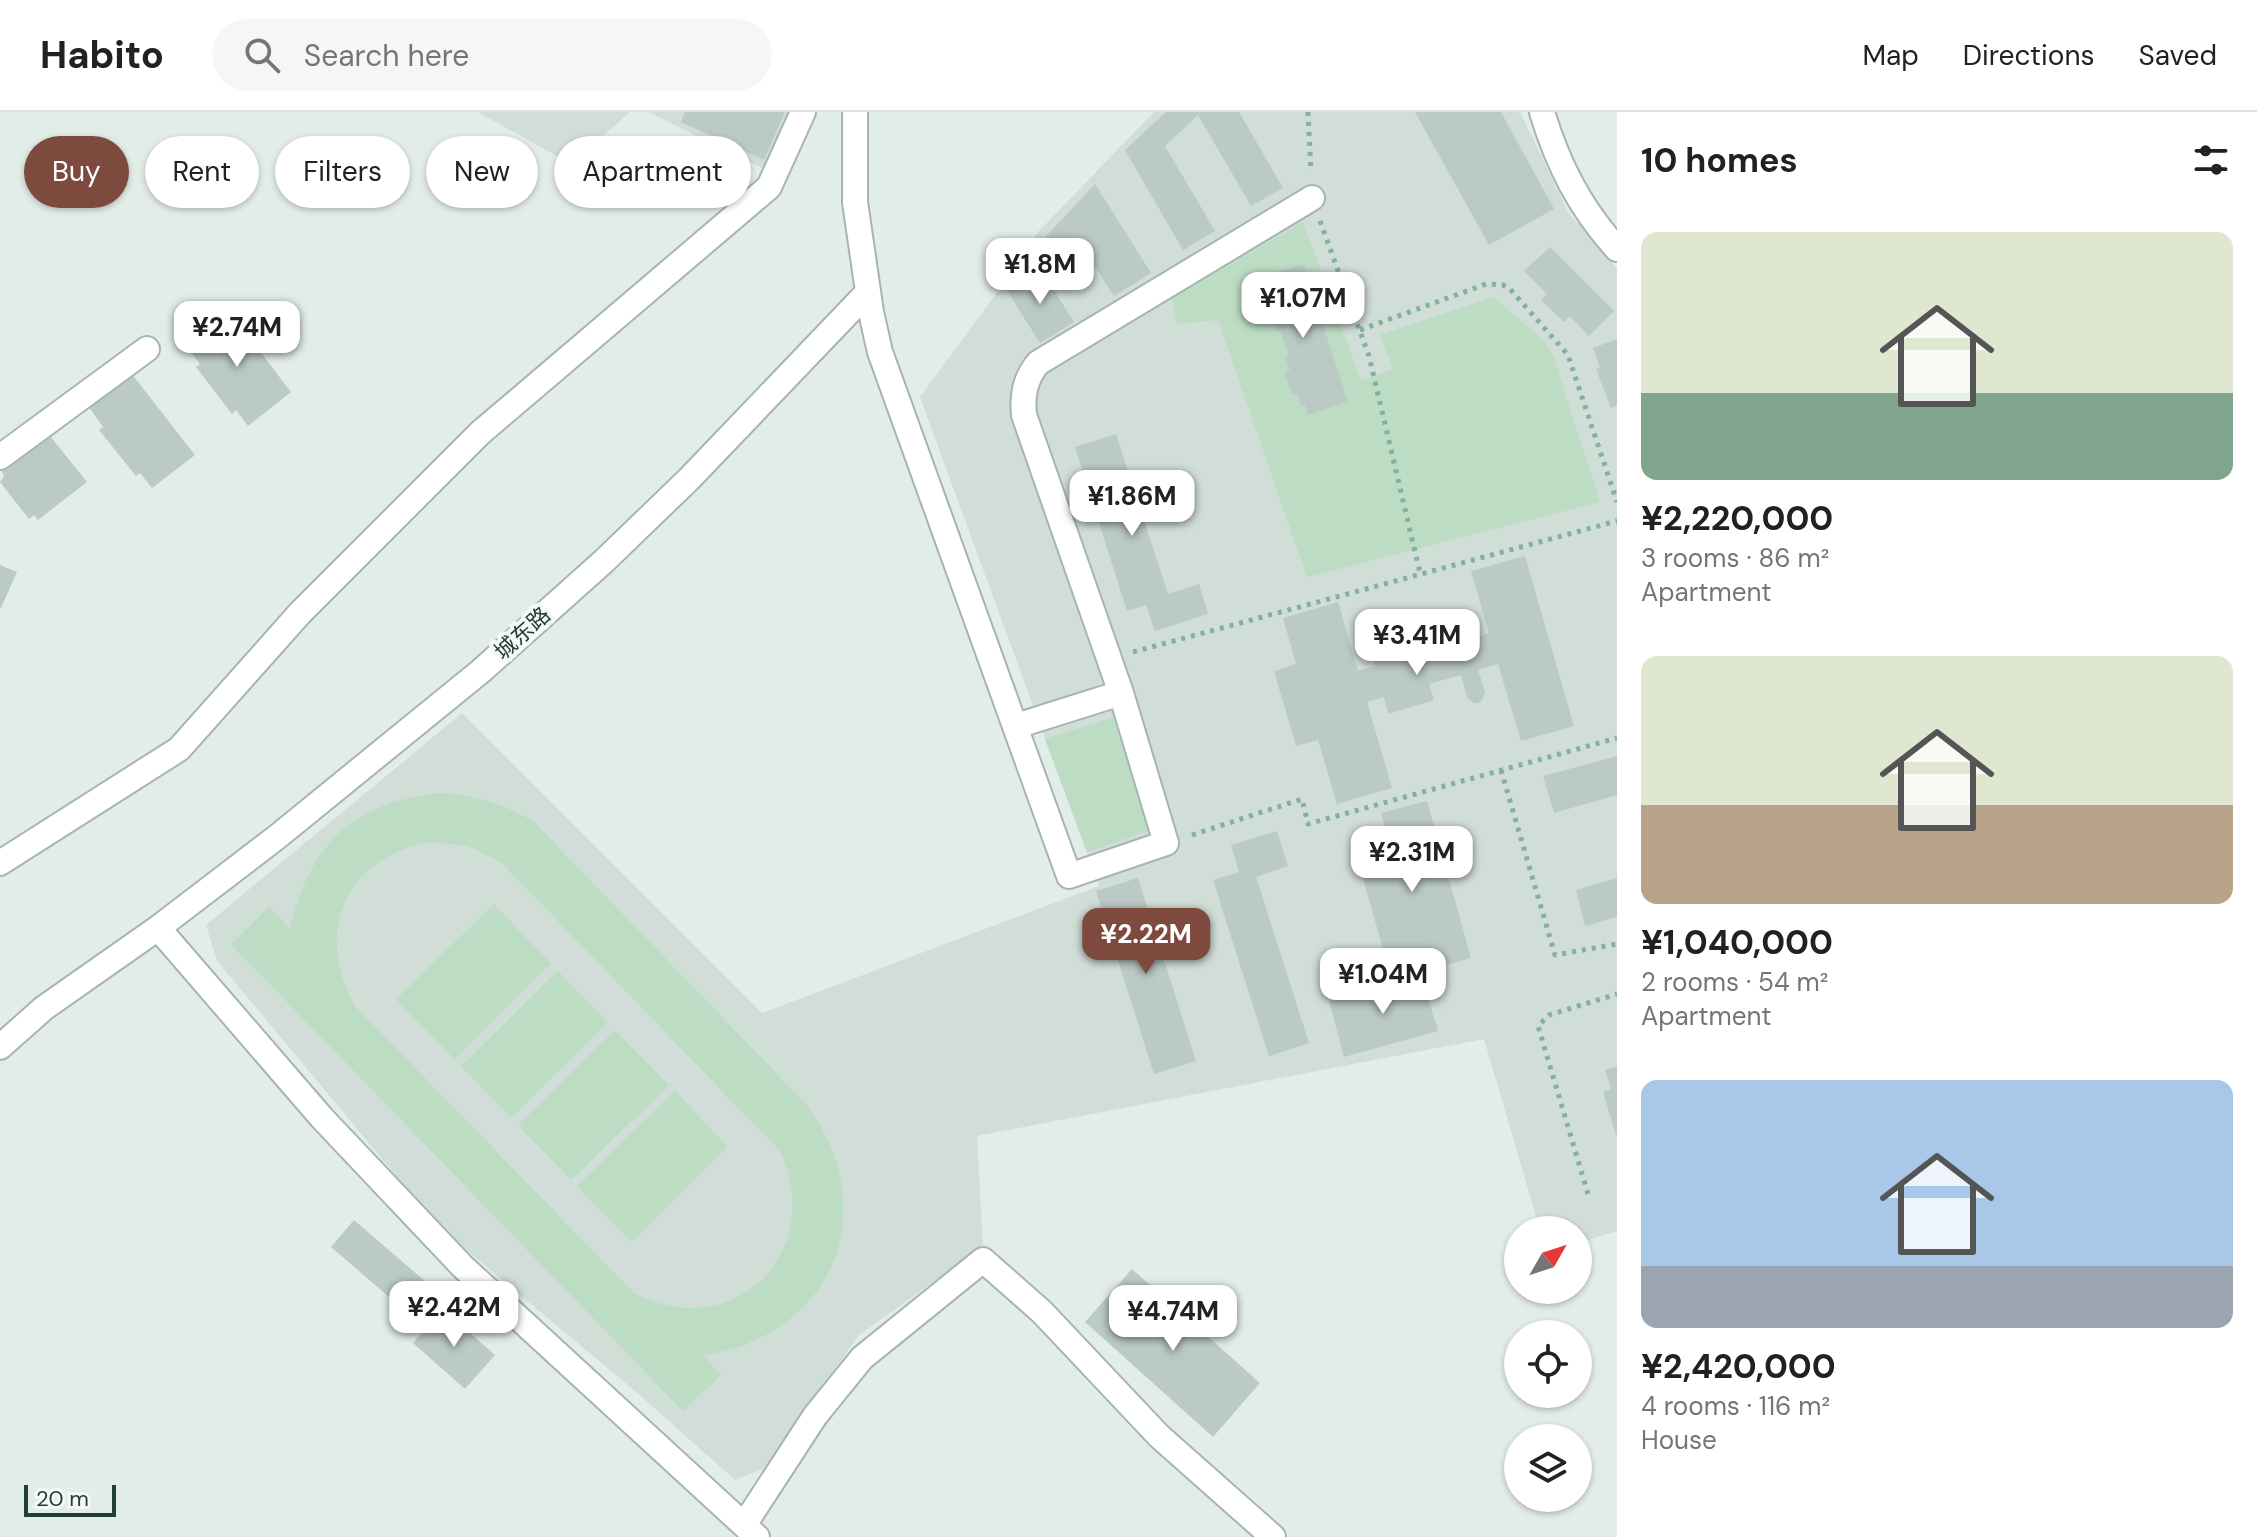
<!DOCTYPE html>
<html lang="en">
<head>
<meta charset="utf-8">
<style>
	body { margin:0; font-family:"DM Sans","Noto Sans SC",sans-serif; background:#f6f6f6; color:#202124; height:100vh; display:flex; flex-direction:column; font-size:30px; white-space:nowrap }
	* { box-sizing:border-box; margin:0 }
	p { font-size:26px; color:#757577 }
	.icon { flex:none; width:44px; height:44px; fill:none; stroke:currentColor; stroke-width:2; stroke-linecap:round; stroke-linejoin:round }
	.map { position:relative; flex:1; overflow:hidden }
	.side { display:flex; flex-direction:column; background:#fff; width:640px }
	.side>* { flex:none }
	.guide { position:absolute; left:24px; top:24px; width:760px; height:72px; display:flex; gap:16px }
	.needle { width:52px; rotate:51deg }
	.tools { position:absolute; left:1504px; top:1104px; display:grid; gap:16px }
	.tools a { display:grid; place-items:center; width:88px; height:88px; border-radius:50%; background:#fff; box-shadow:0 2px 6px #0004; font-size:40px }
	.scale { position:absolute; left:24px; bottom:20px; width:92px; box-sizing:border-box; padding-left:8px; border:4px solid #233e36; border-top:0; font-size:22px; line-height:28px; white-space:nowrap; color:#233e36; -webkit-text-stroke:6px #f4f9f6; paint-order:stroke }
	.price { position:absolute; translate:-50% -68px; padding:0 18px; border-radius:16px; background:#fff; color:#222; font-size:26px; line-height:52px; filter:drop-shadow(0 2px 4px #0008) }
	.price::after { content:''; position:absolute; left:50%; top:48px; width:24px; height:18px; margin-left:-12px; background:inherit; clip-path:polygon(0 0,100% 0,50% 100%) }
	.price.current { background:#7e4a3e; color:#fff }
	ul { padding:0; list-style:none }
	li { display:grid; align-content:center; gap:16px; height:424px; padding:0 24px }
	li span { display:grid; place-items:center; height:248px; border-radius:16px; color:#555 }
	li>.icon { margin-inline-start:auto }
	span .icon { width:144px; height:144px; fill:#fffc; stroke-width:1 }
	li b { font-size:34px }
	h2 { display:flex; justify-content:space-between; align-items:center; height:96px; padding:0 24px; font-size:34px }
	.pill { padding:0 28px; border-radius:36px; background:#fff; box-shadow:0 2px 6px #0004; font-size:28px; line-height:72px }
	.pill.current { background:#7e4a3e; color:#fff }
	header { display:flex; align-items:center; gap:48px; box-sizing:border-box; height:112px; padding:0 40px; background:#fff; border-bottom:2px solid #e0e0e0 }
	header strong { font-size:38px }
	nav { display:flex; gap:44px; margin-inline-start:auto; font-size:28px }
	.search { width:560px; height:72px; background:#f6f6f6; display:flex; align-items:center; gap:20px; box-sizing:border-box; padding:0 28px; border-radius:44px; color:#757577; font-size:30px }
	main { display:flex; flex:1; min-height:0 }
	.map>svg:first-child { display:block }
</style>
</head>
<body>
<header>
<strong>Habito</strong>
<div class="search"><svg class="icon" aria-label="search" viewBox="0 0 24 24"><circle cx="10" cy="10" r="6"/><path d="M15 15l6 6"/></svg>Search here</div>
<nav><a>Map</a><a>Directions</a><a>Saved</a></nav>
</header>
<main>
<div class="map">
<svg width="1617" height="1425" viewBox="0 0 1617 1425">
	<rect width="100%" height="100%" fill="#e3ede8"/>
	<path fill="#d1ddd7" d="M478,0H630L571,52Z
		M648,0H793L768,59Z
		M1154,0H1520L1568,100L1617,157V1119L1578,1131V1118H1540L1484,927L977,1024L983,1134L858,1224L768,1355L735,1368L634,1278L439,1115L217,849L206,813L462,601L762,901L1099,774L920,285L998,179L1038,120Z"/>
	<path fill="#bcddc4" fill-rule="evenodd" d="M1303,110L1361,269L1393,257L1380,223L1494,185L1545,230L1553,243L1600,390L1307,465L1218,208L1177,212L1172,186Z
		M1113,605L1149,719L1087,740L1045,627Z
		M441,681C476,683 503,692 533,709L804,990C886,1095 835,1224 703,1243L721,1263L683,1299L231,832L269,795L290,817C309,733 354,689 441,681ZM430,730L468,734L502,751L780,1039C827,1140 734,1233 634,1181L355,894C313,821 346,744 430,730Z
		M494,792L551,852L454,947L396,887Z
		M558,859L608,911L511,1006L461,954Z
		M615,918L669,973L571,1068L518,1013Z
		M675,979L728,1035L631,1130L577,1074Z"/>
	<path fill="#bbcac4" d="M685,0H785L764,48L681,10Z
		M1166,0H1239L1283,76L1251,94L1198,3L1165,34L1215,119L1183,138L1125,38Z
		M1415,0H1501L1554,97L1489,133Z
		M1095,72L1151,161L1114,184L1088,144L1055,165L1037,134Z
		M1550,135L1614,199L1589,224L1570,204L1564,210L1541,188L1547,182L1524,159Z
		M1303,152L1348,290L1308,303L1305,293L1301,294L1297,281L1292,283L1284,260L1290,258L1285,245L1289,244L1280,218L1277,220L1273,206L1268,208L1262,187L1266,186L1262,175L1266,174L1263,164Z
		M1040,156L1074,210L1040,231L1006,177Z
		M228,198L291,280L248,314L236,298L232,302L196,255L200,252L185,232Z
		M1617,227V293L1611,296L1596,257L1600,256L1593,236Z
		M131,261L195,343L152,376L140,361L136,364L99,318L103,315L88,294Z
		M46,319L87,370L38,408L34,403L29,407L0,370L4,364L0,355Z
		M1116,322L1168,482L1199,472L1208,502L1155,519L1146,493L1127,499L1075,335Z
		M1525,444L1574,614L1521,629L1498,552L1478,558L1485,580L1482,588L1479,591H1474L1467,585L1461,563L1429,572L1434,588L1388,602L1384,585L1367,590L1392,676L1337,692L1318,628L1296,634L1274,559L1296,552L1283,506L1338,490L1358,559L1375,554L1371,542L1417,529L1421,541L1451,532L1446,506L1453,500L1463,506L1470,527L1489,521L1471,459Z
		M0,453L17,460L0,498Z
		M1617,644V683L1554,701L1543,664Z
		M1427,689L1471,846L1392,868L1353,732L1387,723L1381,701Z
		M1277,719L1288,754L1256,765L1309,931L1269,944L1213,768L1239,760L1231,733Z
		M1138,766L1196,949L1154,962L1096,779Z
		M1617,766V805L1585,814L1576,778Z
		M1421,863L1438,919L1344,945L1329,889Z
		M1617,954V1023H1616L1603,980L1611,977L1605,958Z
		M354,1108L441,1183L418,1210L331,1135Z
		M1132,1157L1260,1271L1213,1325L1085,1210Z
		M443,1197L495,1243L465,1277L413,1231Z"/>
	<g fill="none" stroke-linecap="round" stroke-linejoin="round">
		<g stroke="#a6b5af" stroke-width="28">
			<path id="minor" d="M855,0V90L871,200L880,240L1069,764L1166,731L1121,581L1024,303C1022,283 1025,267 1038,251L1312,86
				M1542,0C1558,53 1580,96 1617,137
				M0,345L147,237
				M1016,614L1121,581
				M0,751L179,637L300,501L480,321L769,75L803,0
				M158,816L322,1006L463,1155L757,1425
				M0,935L44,896L158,816L277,725L481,559L604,449L689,367L868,180
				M744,1413L815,1304L862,1246L983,1148L1042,1200L1159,1324L1273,1425"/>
		</g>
		<path stroke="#84b0a1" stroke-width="5" stroke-dasharray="4 6" stroke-linecap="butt" d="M1308,0L1311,60
			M1320,109L1369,244L1420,461
			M1360,218L1486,172L1503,173L1510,177L1568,243L1617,390
			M1133,540L1617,409
			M1501,658L1555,843L1617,832
			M1192,723L1302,687L1308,712L1617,626
			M1588,1082L1538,914L1549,903L1617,882"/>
		<use href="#minor" stroke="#fff" stroke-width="24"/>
	</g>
	<g text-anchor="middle" stroke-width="8" stroke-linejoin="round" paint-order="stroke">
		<g font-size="22" fill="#233e36" stroke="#f4f9f6">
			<text transform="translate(522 521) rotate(-42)" y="8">城东路</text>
		</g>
	</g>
</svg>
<div class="tools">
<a><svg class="needle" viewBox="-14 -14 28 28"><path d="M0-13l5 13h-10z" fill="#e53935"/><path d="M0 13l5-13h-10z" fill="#757577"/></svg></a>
<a><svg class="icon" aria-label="locate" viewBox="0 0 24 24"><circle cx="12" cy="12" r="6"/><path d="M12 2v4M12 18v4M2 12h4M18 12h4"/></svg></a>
<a><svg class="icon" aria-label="layers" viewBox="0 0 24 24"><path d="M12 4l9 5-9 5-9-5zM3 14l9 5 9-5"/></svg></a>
</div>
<div class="scale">20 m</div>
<b class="price" style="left:1040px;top:194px">¥1.8M</b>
<b class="price" style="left:1303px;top:228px">¥1.07M</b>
<b class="price" style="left:237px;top:257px">¥2.74M</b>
<b class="price" style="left:1132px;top:426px">¥1.86M</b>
<b class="price" style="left:1417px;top:565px">¥3.41M</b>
<b class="price" style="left:1412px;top:782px">¥2.31M</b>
<b class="price current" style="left:1146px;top:864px">¥2.22M</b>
<b class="price" style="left:1383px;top:904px">¥1.04M</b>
<b class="price" style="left:454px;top:1237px">¥2.42M</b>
<b class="price" style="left:1173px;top:1241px">¥4.74M</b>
<div class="guide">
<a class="pill current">Buy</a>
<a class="pill">Rent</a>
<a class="pill">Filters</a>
<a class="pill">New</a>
<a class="pill">Apartment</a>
</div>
</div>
<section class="side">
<h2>10 homes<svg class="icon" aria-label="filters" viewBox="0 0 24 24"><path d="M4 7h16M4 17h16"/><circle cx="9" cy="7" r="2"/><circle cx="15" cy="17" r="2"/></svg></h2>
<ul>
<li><span style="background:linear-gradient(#dfe7d0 65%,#7fa58c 0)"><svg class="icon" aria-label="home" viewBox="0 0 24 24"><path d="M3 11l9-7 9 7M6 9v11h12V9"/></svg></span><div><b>¥2,220,000</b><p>3 rooms · 86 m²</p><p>Apartment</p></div></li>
<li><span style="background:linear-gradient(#dfe7d0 60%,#b9a48a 0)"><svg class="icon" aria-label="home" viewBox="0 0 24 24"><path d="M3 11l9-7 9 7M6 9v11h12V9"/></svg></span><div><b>¥1,040,000</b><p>2 rooms · 54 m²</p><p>Apartment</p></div></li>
<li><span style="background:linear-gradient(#a9c7e8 75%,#9aa5b1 0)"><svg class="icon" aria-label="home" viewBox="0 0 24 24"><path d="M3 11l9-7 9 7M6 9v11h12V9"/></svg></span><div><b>¥2,420,000</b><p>4 rooms · 116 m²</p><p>House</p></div></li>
</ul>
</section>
</main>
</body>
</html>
